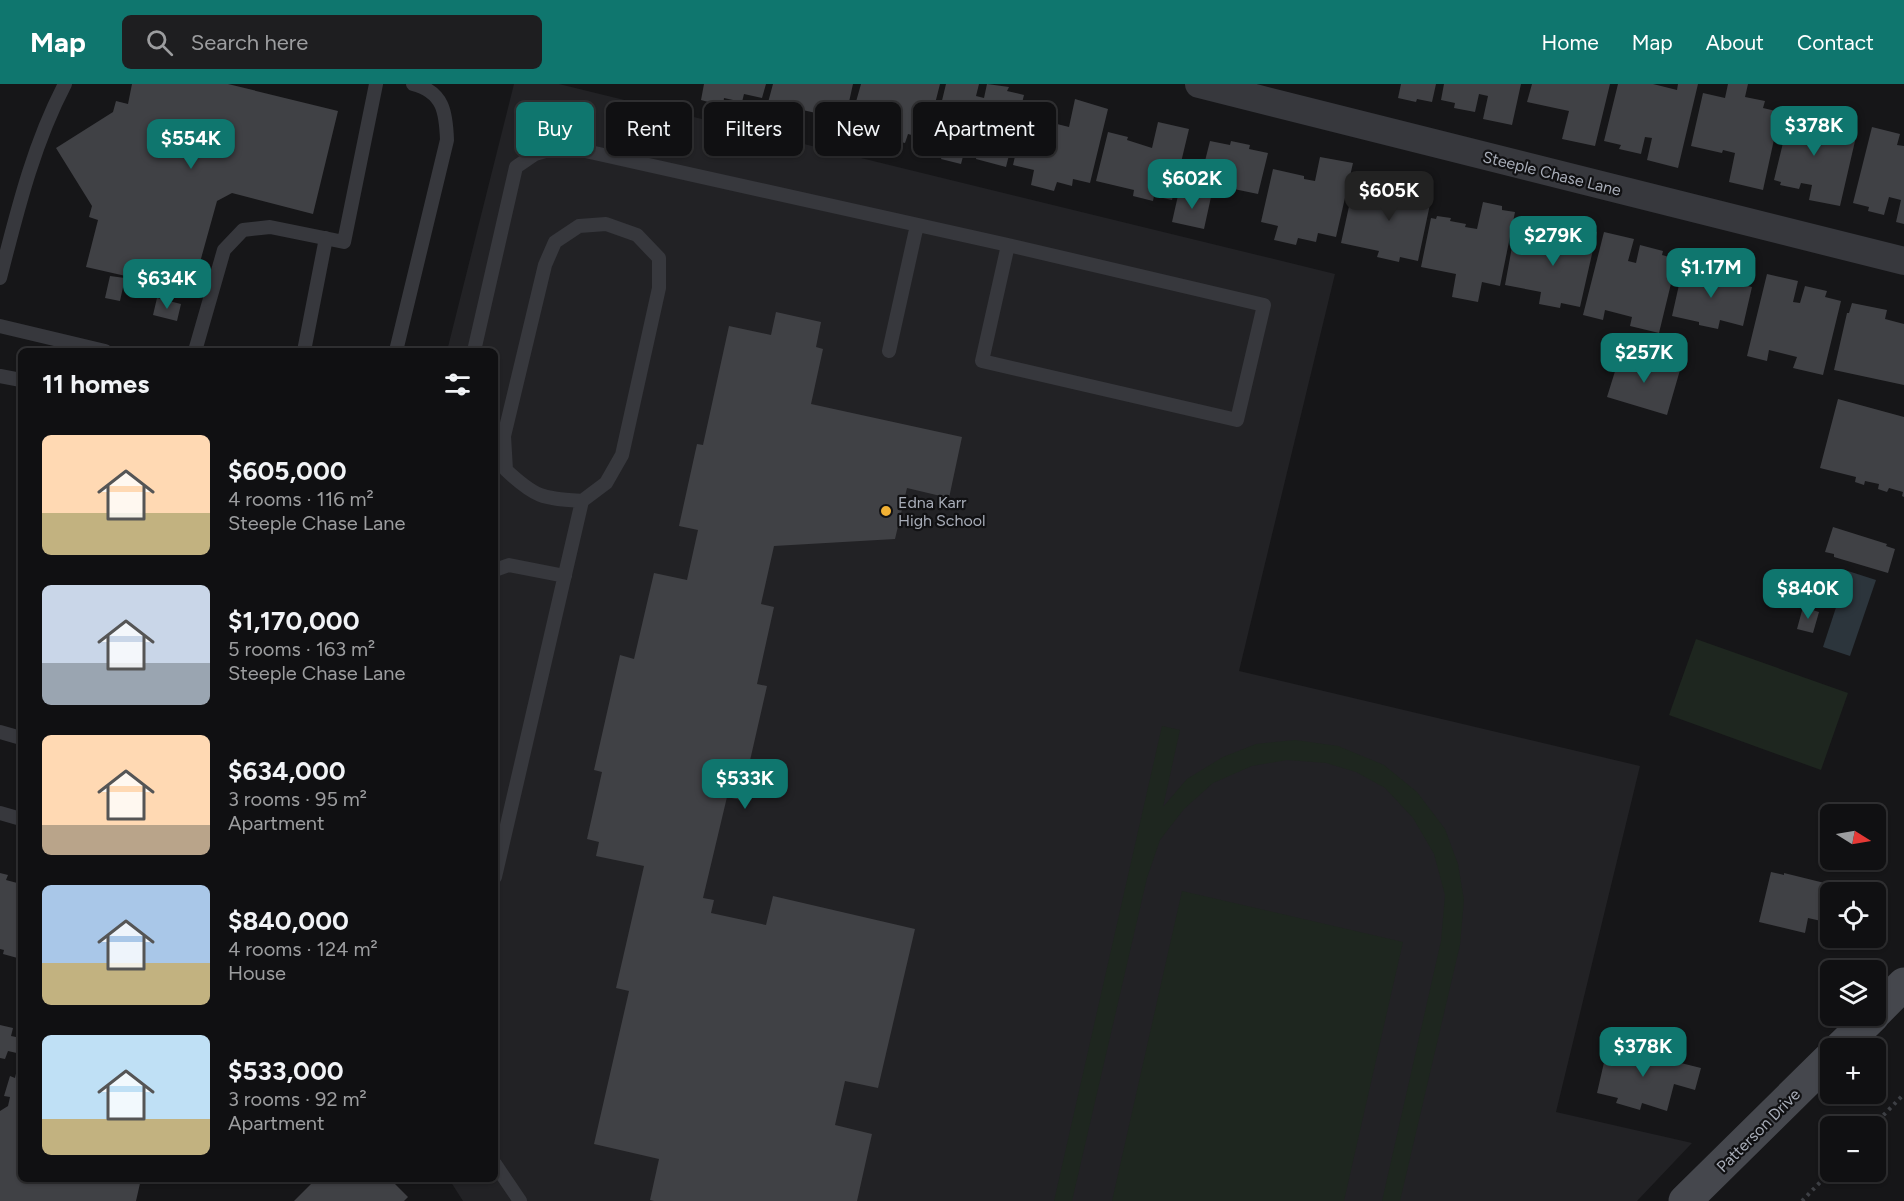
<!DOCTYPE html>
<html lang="en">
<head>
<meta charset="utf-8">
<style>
	body { margin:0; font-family:Figtree,sans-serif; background:#1e1e20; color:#f1f3f6; height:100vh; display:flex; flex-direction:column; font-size:22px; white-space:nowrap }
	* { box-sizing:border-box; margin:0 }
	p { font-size:20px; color:#9c9d9f }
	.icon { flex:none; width:33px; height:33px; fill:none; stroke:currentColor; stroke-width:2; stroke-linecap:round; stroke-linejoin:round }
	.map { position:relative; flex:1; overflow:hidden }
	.sheet { position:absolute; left:18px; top:264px; width:480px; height:834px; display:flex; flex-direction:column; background:#101012; border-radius:9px; box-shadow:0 2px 4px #0004,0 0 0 2px #303032 }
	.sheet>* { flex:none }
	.banner { position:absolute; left:516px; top:18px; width:570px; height:54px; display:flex; gap:12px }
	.needle { width:39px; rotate:101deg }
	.fabs { position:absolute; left:1820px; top:720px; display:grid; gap:12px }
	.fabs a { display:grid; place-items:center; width:66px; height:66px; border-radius:9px; background:#101012; box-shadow:0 2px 4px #0004,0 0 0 2px #303032; font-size:30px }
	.price { position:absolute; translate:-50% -51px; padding:0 14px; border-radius:12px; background:#0f766e; color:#fff; font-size:20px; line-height:39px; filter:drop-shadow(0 2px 3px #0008) }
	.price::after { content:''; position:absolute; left:50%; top:36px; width:18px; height:14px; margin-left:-9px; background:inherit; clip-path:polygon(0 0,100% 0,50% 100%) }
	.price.active { background:#222; color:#fff }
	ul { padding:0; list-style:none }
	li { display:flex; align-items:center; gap:18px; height:150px; padding:0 24px }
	li span { display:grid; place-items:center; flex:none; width:168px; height:120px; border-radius:9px; color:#555 }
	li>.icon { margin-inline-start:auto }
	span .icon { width:72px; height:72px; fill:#fffc; stroke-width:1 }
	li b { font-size:26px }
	h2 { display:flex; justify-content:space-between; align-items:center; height:72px; padding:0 24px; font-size:26px }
	.tag { padding:0 21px; border-radius:9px; background:#101012; box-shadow:0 2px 4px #0004,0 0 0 2px #303032; font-size:21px; line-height:54px }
	.tag.active { background:#0f766e; color:#fff }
	header { display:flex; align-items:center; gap:36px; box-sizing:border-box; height:84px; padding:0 30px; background:#0f766e; color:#fff }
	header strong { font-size:28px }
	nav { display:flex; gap:33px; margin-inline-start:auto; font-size:21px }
	.search { width:420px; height:54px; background:#1e1e20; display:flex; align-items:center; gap:15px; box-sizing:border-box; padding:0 21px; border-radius:9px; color:#9c9d9f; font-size:22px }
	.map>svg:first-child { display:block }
</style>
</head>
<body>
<header>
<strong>Map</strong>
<div class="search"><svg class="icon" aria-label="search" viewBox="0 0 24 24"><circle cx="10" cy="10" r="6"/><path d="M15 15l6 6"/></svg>Search here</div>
<nav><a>Home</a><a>Map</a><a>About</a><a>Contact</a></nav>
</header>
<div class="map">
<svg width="1904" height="1117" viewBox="0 0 1904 1117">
	<rect width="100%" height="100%" fill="#161618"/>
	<path fill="#222225" d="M514,0H559L1335,190L1239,587L1640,682L1556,1028L1692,1059L1637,1117H463L449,1095H495V267H447Z"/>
	<path fill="#1e261f" d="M1696,555L1848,609L1821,686L1669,631Z
		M1162,642L1180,646L1163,723L1187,695L1223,673L1256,660L1295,656L1338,662L1384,681L1417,708L1445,745L1458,780L1464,816L1460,861L1400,1117H1382L1441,857L1445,811L1434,770L1413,734L1385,704L1356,688L1326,679L1287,676L1252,682L1213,699L1184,725L1160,756L1147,794L1072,1117H1054Z
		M1182,807L1403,858L1344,1117H1112Z"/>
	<path fill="#2c353c" d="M1848,487L1876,496L1850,572L1823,563Z"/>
	<path fill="#404145" d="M132,0H228L338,27L313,130L232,109L217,117L192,207L86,183L98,136L89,133L92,122L56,64L113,28L116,17L128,20Z
		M704,0H766L762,14L744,10L742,18L724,14L723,22L701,16Z
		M773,0H853L843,45L813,38L816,29L789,23L786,31L766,26Z
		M861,0H940L926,55L908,50L905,59L885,54L887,45L872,42L871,45L850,39Z
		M946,0H979L976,12L984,14L987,0L1009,3L1007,7L1024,11L1006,83L976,75L977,68L965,65L961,80L941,75L943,69L930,66Z
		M1401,0H1436L1432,18L1417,15L1416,18L1398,14Z
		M1444,0H1521L1512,41L1483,35L1488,12L1479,10L1475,28L1454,24L1455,19L1441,16Z
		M1532,0H1610L1595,62L1562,55L1569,27L1527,18Z
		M1618,0H1653L1677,6L1678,0H1698L1678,84L1647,76L1652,54L1645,53L1641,70L1619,65L1621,61L1604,57Z
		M1728,0H1748L1745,13L1765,17L1763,24L1780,28L1763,106L1729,98L1735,69L1723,66L1722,69L1691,62L1703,9L1725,14Z
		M1075,15L1108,25L1090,99L1073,95L1072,102L1057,98L1054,107L1031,101L1034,86L1013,81L1025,29L1045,34V37L1069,43Z
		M1792,22L1832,31L1828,50L1855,57L1840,122L1809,116L1812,101L1801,99L1799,105L1780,101L1781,98L1774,96Z
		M1158,38L1189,45L1172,116L1154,112L1153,117L1133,112L1134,106L1096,97L1108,48L1128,53L1127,56L1152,64Z
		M1872,43L1900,50L1897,61L1904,62V140L1896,138L1901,116L1889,113L1884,131L1868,127L1869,123L1853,119Z
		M1210,57L1230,61L1231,57L1250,61L1249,65L1268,69L1258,110L1229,104L1228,108L1222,111L1213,109L1209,103L1210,99L1200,97Z
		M1320,73L1353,79L1336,153L1318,149L1316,158L1298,154L1296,161L1274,156L1278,142L1261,138L1273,85L1304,92V95L1315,97Z
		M1402,99L1433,106L1418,177L1400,173L1399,178L1377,173L1379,167L1341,159L1353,104L1379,109L1378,112L1386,114L1385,118L1397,120Z
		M1179,107L1211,113L1204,145L1172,138Z
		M1483,118L1502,122V126L1515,128L1500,202L1482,198L1478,218L1452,213L1456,190L1421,183L1431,134L1436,135L1437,132L1451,134L1450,137L1466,140L1465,143L1477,145Z
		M1564,140L1597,148L1580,223L1561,219L1560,224L1539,220L1541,208L1505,201L1514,152L1535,156L1534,159L1547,161L1546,164L1559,167Z
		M1604,148L1634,155L1628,177L1636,179L1640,161L1663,167L1662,171L1677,175L1659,249L1630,242L1632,233L1605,226L1603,236L1583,231Z
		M1683,183L1731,194V198L1752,203L1743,242L1720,236L1718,245L1699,241V238L1672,232Z
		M1767,190L1798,197L1793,218L1800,219L1805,202L1827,207L1825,213L1841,217L1823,291L1793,284L1797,273L1769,266L1767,277L1747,272Z
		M110,192L125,194L120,217L105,214Z
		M157,214L181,220L177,237L153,231Z
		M1852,219L1887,226L1885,235L1904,240V301L1834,286L1847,229H1849Z
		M776,228L821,238L816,263L823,265L811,320L962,353L949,414L907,404L895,455L774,462L761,520L774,523L757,600L767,602L741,716L727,713L703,814L714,816L711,829L766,841L773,812L915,845L878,1004L845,997L835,1041L872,1050L857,1117H654L650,1116L659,1075L594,1060L629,907L616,904L644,782L596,772L599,758L587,755L602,688L594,686L620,571L634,575L654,489L687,496L698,446L679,442L697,360L703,361L729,242L771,251Z
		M1621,268L1680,286L1667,331L1607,313Z
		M1838,315L1904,333V413L1902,412L1903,408L1889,404L1887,408L1878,405L1879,400L1865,397L1864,401L1855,398L1856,393L1820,384Z
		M1833,443L1887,460L1886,462L1895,465L1888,489L1834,473V470L1825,468Z
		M1803,523L1819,528L1813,549L1797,545Z
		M1771,788L1784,791V789L1861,808H1830V839L1808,834L1805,849L1759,838Z
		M0,789L8,791L6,796L21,800V875L3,870L4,866L0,865Z
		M0,941L13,944L11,952L21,954V970L8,967L5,975L0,974Z
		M1608,961L1701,984L1695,1006L1674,1000L1667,1027L1642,1019L1640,1026L1616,1019L1618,1014L1597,1009Z
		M20,972L21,1095H141L136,1117H0V1027L8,1022L10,1013L4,1012L10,992L15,994Z
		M316,1095H390L408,1113L404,1117H294Z"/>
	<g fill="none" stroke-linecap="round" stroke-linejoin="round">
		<path stroke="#3d3f44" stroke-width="4" stroke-dasharray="3 4.5" stroke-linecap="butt" d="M1873,1042L1904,1010
			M1802,1117L1830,1088"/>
		<path stroke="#37383d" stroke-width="14" d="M606,140L637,151L659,174V204L622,371L606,399L582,417C542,414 536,414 506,386L504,352L545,181L555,158L579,142Z
			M0,194C17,128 33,61 65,0
			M0,242L105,267
			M195,267L224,166L243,146L270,143L344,158L376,0
			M304,267L326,154
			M396,267L447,56C446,29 444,8 413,0
			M474,267L516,83L535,70L563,62L1008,161L1264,221L1237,336L982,277L1008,161
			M889,267L917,141
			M0,292L21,296
			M495,486L509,481L565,492
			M0,648L21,654
			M0,729L21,735
			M495,793L582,417
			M495,1080L520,1117"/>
		<path stroke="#37383d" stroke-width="28" d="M1199,0L1904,177"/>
		<path stroke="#45474d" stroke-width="33" d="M1875,929L1904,900
			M1840,964L1873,932
			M1685,1117L1830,974"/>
	</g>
	<circle fill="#f2b134" stroke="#111113" stroke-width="2" cx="886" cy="427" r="6"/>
	<g text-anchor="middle" stroke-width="4.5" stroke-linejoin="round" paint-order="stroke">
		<g font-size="16" fill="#a8adb8" stroke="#111113">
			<text transform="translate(1552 89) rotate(14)" y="6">Steeple Chase Lane</text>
			<text transform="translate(1758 1046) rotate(-45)" y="6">Patterson Drive</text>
		</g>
		<g font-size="16" fill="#a8adb8" stroke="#111113" text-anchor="start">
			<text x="898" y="424">Edna Karr<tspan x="898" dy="18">High School</tspan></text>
		</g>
	</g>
</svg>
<div class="fabs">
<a><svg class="needle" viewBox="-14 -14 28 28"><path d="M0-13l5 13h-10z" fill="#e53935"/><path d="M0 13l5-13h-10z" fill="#9c9d9f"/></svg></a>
<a><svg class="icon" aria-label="locate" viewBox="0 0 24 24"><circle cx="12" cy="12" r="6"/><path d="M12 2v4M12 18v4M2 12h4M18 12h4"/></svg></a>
<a><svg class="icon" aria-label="layers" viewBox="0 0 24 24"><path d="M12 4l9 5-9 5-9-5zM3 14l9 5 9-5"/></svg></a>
<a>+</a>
<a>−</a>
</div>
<b class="price" style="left:1814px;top:73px">$378K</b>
<b class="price" style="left:191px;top:86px">$554K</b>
<b class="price" style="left:1192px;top:126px">$602K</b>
<b class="price active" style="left:1389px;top:138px">$605K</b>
<b class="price" style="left:1553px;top:183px">$279K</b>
<b class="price" style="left:1711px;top:215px">$1.17M</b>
<b class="price" style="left:167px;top:226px">$634K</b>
<b class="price" style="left:1644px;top:300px">$257K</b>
<b class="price" style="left:1808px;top:536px">$840K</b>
<b class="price" style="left:745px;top:726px">$533K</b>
<b class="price" style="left:1643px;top:994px">$378K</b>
<div class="banner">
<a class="tag active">Buy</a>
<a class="tag">Rent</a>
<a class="tag">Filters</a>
<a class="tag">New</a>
<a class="tag">Apartment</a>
</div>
<section class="sheet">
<h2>11 homes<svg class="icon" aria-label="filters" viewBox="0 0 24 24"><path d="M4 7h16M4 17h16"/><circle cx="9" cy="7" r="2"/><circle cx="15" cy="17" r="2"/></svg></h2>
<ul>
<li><span style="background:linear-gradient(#ffd9b3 65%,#c2b280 0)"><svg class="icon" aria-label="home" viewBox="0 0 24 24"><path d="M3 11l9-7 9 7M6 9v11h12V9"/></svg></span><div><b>$605,000</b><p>4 rooms · 116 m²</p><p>Steeple Chase Lane</p></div></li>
<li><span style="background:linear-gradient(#c9d6e8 65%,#9aa5b1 0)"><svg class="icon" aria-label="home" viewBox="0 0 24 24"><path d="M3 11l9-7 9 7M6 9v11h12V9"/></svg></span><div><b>$1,170,000</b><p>5 rooms · 163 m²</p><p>Steeple Chase Lane</p></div></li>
<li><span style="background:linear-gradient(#ffd9b3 75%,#b9a48a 0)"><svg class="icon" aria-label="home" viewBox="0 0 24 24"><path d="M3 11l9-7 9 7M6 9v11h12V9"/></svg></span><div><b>$634,000</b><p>3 rooms · 95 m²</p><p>Apartment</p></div></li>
<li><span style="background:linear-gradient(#a9c7e8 65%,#c2b280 0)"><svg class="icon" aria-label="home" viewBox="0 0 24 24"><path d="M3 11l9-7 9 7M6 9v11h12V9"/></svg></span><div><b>$840,000</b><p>4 rooms · 124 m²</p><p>House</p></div></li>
<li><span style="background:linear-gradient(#bfe0f5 70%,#c2b280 0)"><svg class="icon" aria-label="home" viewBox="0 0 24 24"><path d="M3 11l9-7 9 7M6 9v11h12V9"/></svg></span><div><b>$533,000</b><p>3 rooms · 92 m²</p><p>Apartment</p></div></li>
</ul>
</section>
</div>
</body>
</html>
